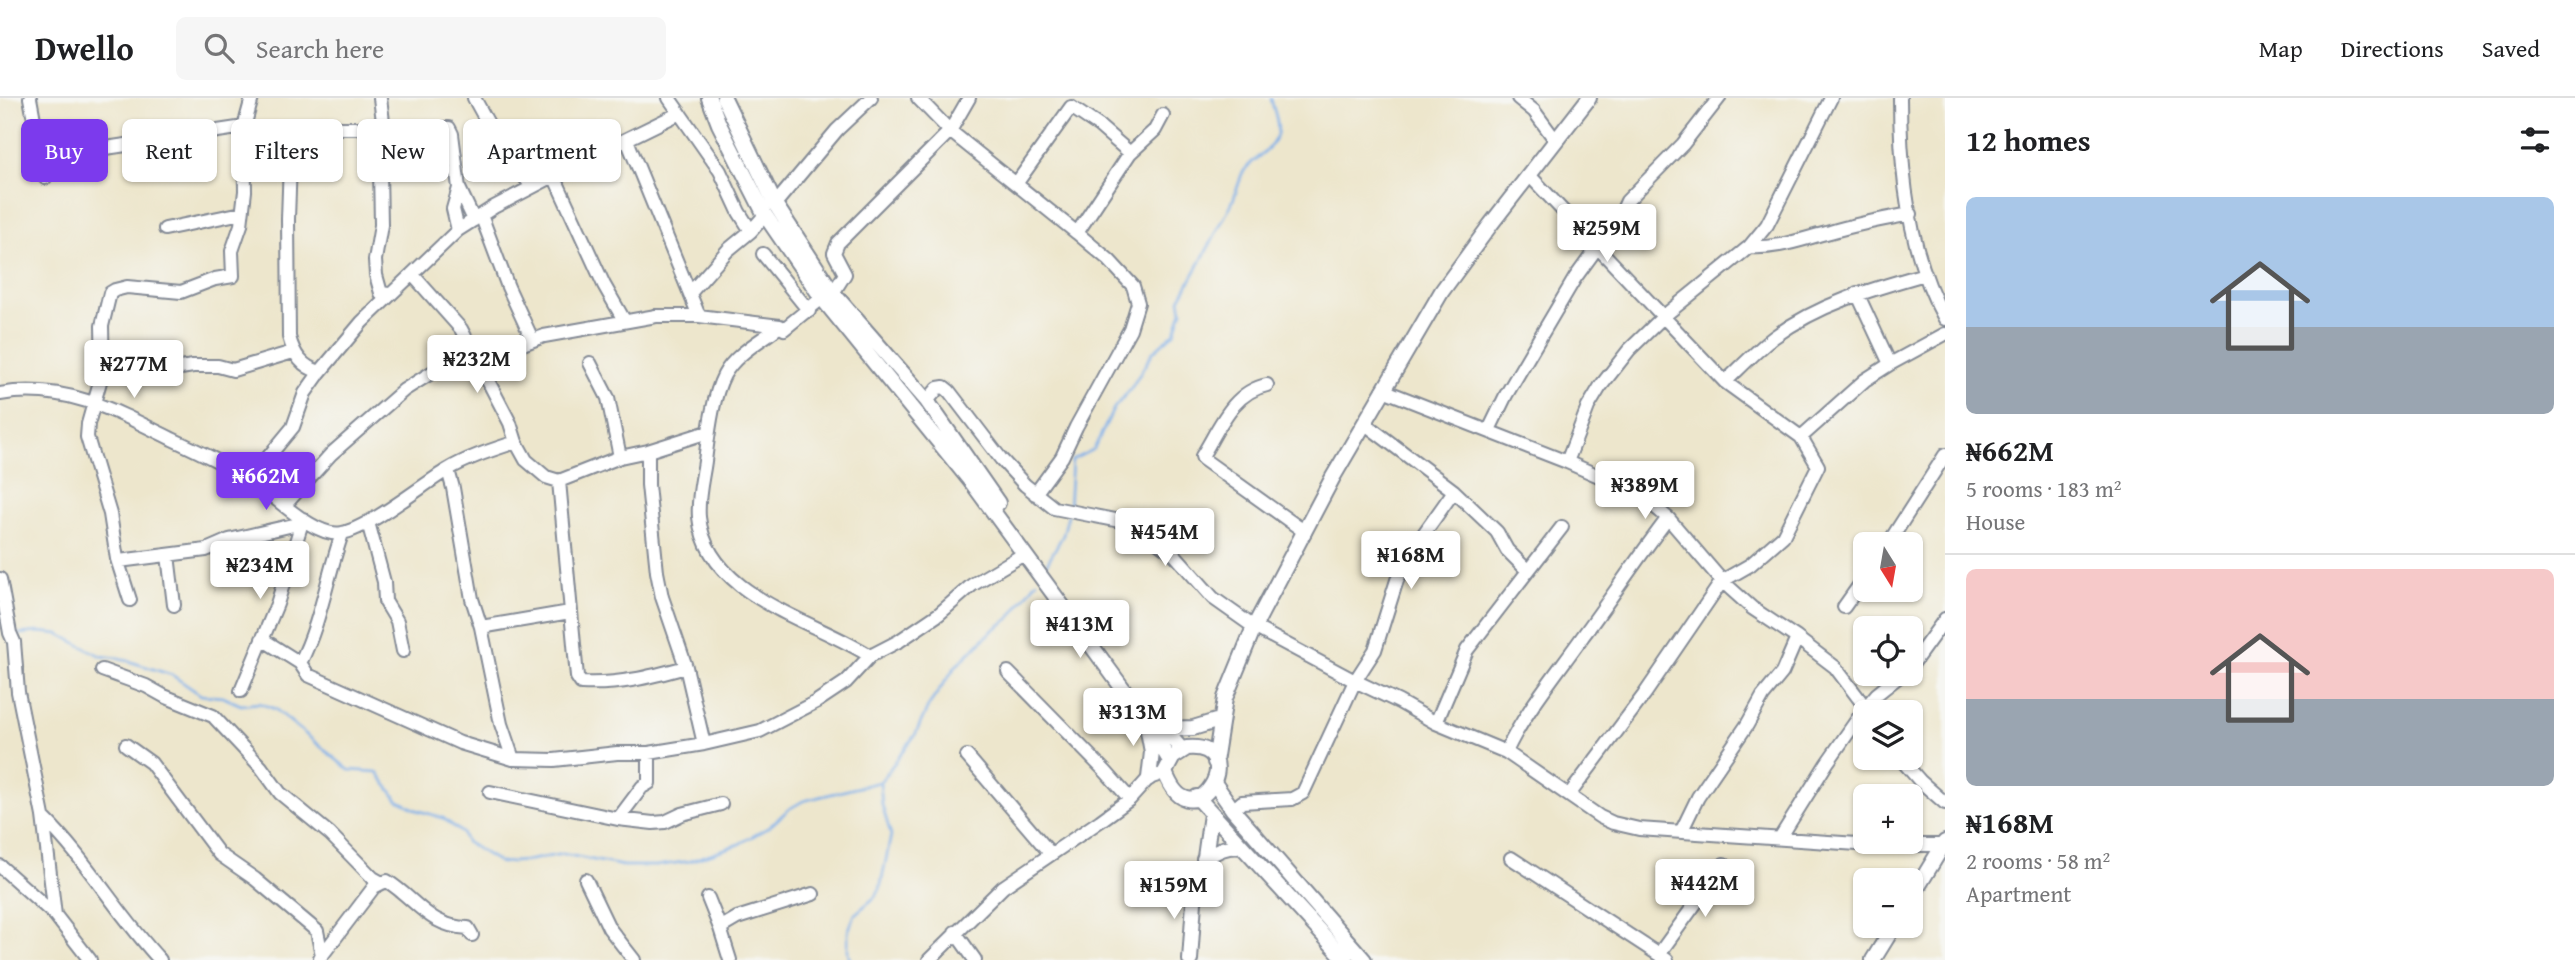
<!DOCTYPE html>
<html lang="en">
<head>
<meta charset="utf-8">
<style>
	body { margin:0; font-family:"Gentium Book Plus",serif; background:#f6f6f6; color:#202124; height:100vh; display:flex; flex-direction:column; font-size:26px; white-space:nowrap }
	* { box-sizing:border-box; margin:0 }
	p { font-size:23px; color:#757577 }
	.icon { flex:none; width:38px; height:38px; fill:none; stroke:currentColor; stroke-width:2; stroke-linecap:round; stroke-linejoin:round }
	.map { position:relative; flex:1; overflow:hidden }
	.details { display:flex; flex-direction:column; background:#fff; width:630px }
	.details>* { flex:none }
	.guide { position:absolute; left:21px; top:21px; width:665px; height:63px; display:flex; gap:14px }
	.needle { width:46px; rotate:169deg }
	.fabs { position:absolute; left:1853px; top:434px; display:grid; gap:14px }
	.fabs a { display:grid; place-items:center; width:70px; height:70px; border-radius:10px; background:#fff; box-shadow:0 2px 5px #0004; font-size:35px }
	.price { position:absolute; translate:-50% -60px; padding:0 16px; border-radius:7px; background:#fff; color:#222; font-size:23px; line-height:46px; filter:drop-shadow(0 2px 4px #0008) }
	.price::after { content:''; position:absolute; left:50%; top:42px; width:21px; height:16px; margin-left:-10px; background:inherit; clip-path:polygon(0 0,100% 0,50% 100%) }
	.price.active { background:#7c3aed; color:#fff }
	ul { padding:0; list-style:none }
	li { display:grid; align-content:center; gap:14px; height:371px; padding:0 21px }
	li+li { border-top:2px solid #e0e0e0 }
	li span { display:grid; place-items:center; height:217px; border-radius:10px; color:#555 }
	li>.icon { margin-inline-start:auto }
	span .icon { width:126px; height:126px; fill:#fffc; stroke-width:1 }
	li b { font-size:30px }
	h2 { display:flex; justify-content:space-between; align-items:center; height:84px; padding:0 21px; font-size:30px }
	.tag { padding:0 24px; border-radius:10px; background:#fff; box-shadow:0 2px 5px #0004; font-size:24px; line-height:63px }
	.tag.active { background:#7c3aed; color:#fff }
	header { display:flex; align-items:center; gap:42px; box-sizing:border-box; height:98px; padding:0 35px; background:#fff; border-bottom:2px solid #e0e0e0 }
	header strong { font-size:33px }
	nav { display:flex; gap:38px; margin-inline-start:auto; font-size:24px }
	.search { width:490px; height:63px; background:#f6f6f6; display:flex; align-items:center; gap:18px; box-sizing:border-box; padding:0 24px; border-radius:10px; color:#757577; font-size:26px }
	main { display:flex; flex:1; min-height:0 }
	.map>svg:first-child { display:block }
</style>
</head>
<body>
<header>
<strong>Dwello</strong>
<div class="search"><svg class="icon" aria-label="search" viewBox="0 0 24 24"><circle cx="10" cy="10" r="6"/><path d="M15 15l6 6"/></svg>Search here</div>
<nav><a>Map</a><a>Directions</a><a>Saved</a></nav>
</header>
<main>
<div class="map">
<svg width="1945" height="862" viewBox="0 0 1945 862">
	<rect width="100%" height="100%" fill="#f6f6f2"/>
	<filter id="ink" filterUnits="userSpaceOnUse"><feTurbulence type="fractalNoise" baseFrequency=".0143" numOctaves="2"/><feDisplacementMap in="SourceGraphic" scale="14" xChannelSelector="R" yChannelSelector="G"/><feConvolveMatrix kernelMatrix="1 2 1 2 8 2 1 2 1" color-interpolation-filters="sRGB"/></filter>
	<filter id="wash" filterUnits="userSpaceOnUse"><feTurbulence type="fractalNoise" baseFrequency=".00686" numOctaves="4" result="noise"/><feDisplacementMap in="SourceGraphic" scale="28" xChannelSelector="R" yChannelSelector="G"/><feGaussianBlur stdDeviation="1.57" result="paint"/><feColorMatrix in="noise" values="0 0 0 0 0 0 0 0 0 0 0 0 0 0 0 0 0 1.4 0 .05"/><feComposite in="paint" operator="in"/></filter>
	<g filter="url(#wash)">
		<rect width="100%" height="100%" fill="#ede6cc"/>
		<g fill="none" stroke-linecap="round" stroke-linejoin="round">
			<path stroke="#7dafe9" stroke-width="2.5" d="M1069,410L1072,362L1094,351L1114,310L1130,292L1153,254L1175,234L1182,213L1180,201C1198,170 1214,138 1231,107C1236,97 1238,86 1242,76C1251,60 1272,54 1277,36C1280,25 1273,12 1271,0
				M1042,474L1063,437L1068,417
				M19,536L39,534L59,536L101,558L119,560L172,577L201,597L223,599L241,607L259,605L275,611L349,672L377,674L398,702L417,712L443,720L462,735L466,744L500,765L525,763L563,756L623,768H656L690,763L739,746L769,729L789,711L803,703L879,684
				M850,862L848,854V834L855,816L874,800L880,791L891,737L882,707L880,684L915,637L929,607L956,568L993,532L1009,521L1037,483"/>
		</g>
	</g>
	<g filter="url(#ink)">
		<g fill="none" stroke-linecap="round" stroke-linejoin="round">
			<g stroke="#848a95" stroke-width="16">
				<path id="minor" d="M30,0L45,80
					M380,0L384,31L380,71L381,127L375,162L376,177L381,195L389,196
					M474,0L497,42L532,89
					M669,0L720,73L739,114L751,133
					M918,0L950,33L1077,135L1109,162L1133,188L1138,205L1130,231L1076,329L1062,359L1035,396
					M1518,0L1534,13L1556,43
					M1900,0C1900,73 1909,157 1945,221
					M627,42L699,218
					M106,50L244,29
					M554,78L604,187L624,222
					M1530,78L1725,284L1801,339L1818,368L1783,438L1750,467L1722,483L1644,597L1569,697
					M1016,86L1071,9L1099,28L1130,55
					M459,90L474,122
					M775,106L837,32L871,0
					M481,117L508,189L532,241
					M165,131L242,115
					M1077,135L1130,55L1155,32L1163,17
					M1749,149C1778,151 1802,141 1830,134C1857,126 1883,121 1911,116
					M763,156L809,213
					M412,176L461,231L510,325L516,344L526,362L546,379L559,383L620,359L648,353L708,334
					M691,194L728,152L751,133L765,117
					M833,195L845,176L834,155L838,145L950,33L969,0
					M1857,195L1890,266
					M780,228C762,242 735,256 724,277C713,298 709,332 706,355C704,377 697,397 699,419C707,499 815,522 870,558
					M478,263L544,238L656,218H699L780,228L784,231L822,200
					M590,265L608,300L620,359
					M320,274C302,269 294,257 289,239L288,121L291,35L294,30H449L452,36L459,90L453,111L458,132
					M150,275L193,268H218L233,272L293,254
					M1725,284C1741,269 1757,252 1774,239C1819,206 1872,191 1925,176
					M1267,287C1232,294 1219,331 1202,358L1203,361L1305,434
					M1383,292L1567,364L1617,386L1649,404L1668,420L1722,483L1752,510L1797,540L1835,569L1869,614
					M0,296C65,285 116,313 172,341C198,353 224,365 248,380C272,394 314,441 342,435C369,430 421,388 447,372C469,359 492,352 516,344
					M927,303L938,290L944,289L949,293L1001,361L1025,387L1054,410L1125,424L1146,435L1175,457L1213,500L1254,529L1355,583L1399,604L1436,625L1506,654L1600,719L1613,725L1639,731L1872,747H1944
					M1364,325L1454,393L1497,434L1507,452L1528,473
					M1489,332L1506,297L1575,180L1620,118L1627,103L1683,46L1719,0
					M1801,339L1865,282L1890,266L1945,236
					M648,353V387L657,474L662,499L686,569L704,646
					M1567,364L1588,309L1600,289L1629,252L1664,218L1749,149L1767,127L1831,0
					M448,372L453,390L472,501L481,529L501,626L513,661
					M250,381L293,329L305,295L320,274L362,224L458,132L494,109L588,60L680,15
					M559,383L577,579L581,585C619,587 650,579 686,569
					M285,407L331,356L404,292L471,250
					M368,424L384,484L385,503L397,523L403,553
					M1888,446L1945,357
					M168,457L174,507
					M119,463L206,452L229,442L302,425
					M0,481L10,535L14,544L18,594L43,718L55,817
					M130,502L117,461L110,416L87,339L88,326L103,273L102,228L110,195L115,192L127,189L181,194L215,181L233,178L232,153L241,127L245,93L244,29L252,0
					M1844,509L1866,478
					M481,529L570,514
					M262,541L300,565L308,577L460,645L513,661L554,662L617,655H649L704,646L760,633L816,604L846,584L870,558L899,543L939,516L972,487L1024,456
					M300,565C321,524 327,478 342,436
					M1911,568L1945,521
					M102,572L146,588L164,598L213,618L261,669L280,695L330,736L373,780L382,785L387,783C417,802 429,829 468,830L472,837
					M1008,574L1106,674L1130,701
					M241,593L277,506L303,421
					M1436,625L1467,552L1562,429
					M126,647L151,665L219,756L255,781L317,833L322,857
					M1506,654C1525,613 1557,575 1583,538C1612,499 1638,459 1668,420
					M967,658L1050,755
					M1900,660L1920,683L1945,705
					M490,694L618,721L653,725L665,724L682,716L721,706
					M1233,712L1242,704L1292,701L1303,695L1355,583L1375,552L1397,482L1413,451L1454,393
					M43,719C87,762 118,817 160,862
					M618,721L642,689L649,685V655
					M1682,732L1698,699L1747,627L1763,598L1782,575L1797,540
					M1780,740L1827,665L1866,609L1877,596L1902,576
					M1511,760L1667,862
					M0,768L55,817L90,862
					M586,782L609,830L634,862
					M708,800L720,830L730,862
					M720,830L737,820L813,796
					M955,834L975,862
					M1659,856L1724,766
					M320,860L374,789L382,785
					M929,862L1003,789L1100,723L1130,701L1149,680L1158,677"/>
			</g>
			<g stroke="#848a95" stroke-width="18">
				<path id="major" d="M709,0L719,26L765,117L822,200L973,386L1143,618L1170,663
					M724,0L775,106L833,195L927,303L998,405
					M1152,617L1182,652
					M1162,631L1193,630L1216,623
					M1148,633L1152,654L1149,680
					M1187,650C1253,644 1193,750 1165,674L1173,659Z
					M1215,664L1225,600L1254,529L1333,379L1442,193L1491,126L1589,0
					M1215,686L1233,712L1364,862
					M1197,699L1346,862
					M1204,761C1217,752 1227,747 1242,749
					M1911,800L1945,744
					M1190,862L1194,804L1202,781L1211,716
					M1873,862L1894,828"/>
			</g>
			<use href="#minor" stroke="#fff" stroke-width="12"/>
			<use href="#major" stroke="#fff" stroke-width="14"/>
		</g>
	</g>
</svg>
<div class="fabs">
<a><svg class="needle" viewBox="-14 -14 28 28"><path d="M0-13l5 13h-10z" fill="#e53935"/><path d="M0 13l5-13h-10z" fill="#757577"/></svg></a>
<a><svg class="icon" aria-label="locate" viewBox="0 0 24 24"><circle cx="12" cy="12" r="6"/><path d="M12 2v4M12 18v4M2 12h4M18 12h4"/></svg></a>
<a><svg class="icon" aria-label="layers" viewBox="0 0 24 24"><path d="M12 4l9 5-9 5-9-5zM3 14l9 5 9-5"/></svg></a>
<a>+</a>
<a>−</a>
</div>
<b class="price" style="left:1607px;top:166px">₦259M</b>
<b class="price" style="left:477px;top:297px">₦232M</b>
<b class="price" style="left:134px;top:302px">₦277M</b>
<b class="price active" style="left:266px;top:414px">₦662M</b>
<b class="price" style="left:1645px;top:423px">₦389M</b>
<b class="price" style="left:1165px;top:470px">₦454M</b>
<b class="price" style="left:1411px;top:493px">₦168M</b>
<b class="price" style="left:260px;top:503px">₦234M</b>
<b class="price" style="left:1080px;top:562px">₦413M</b>
<b class="price" style="left:1133px;top:650px">₦313M</b>
<b class="price" style="left:1705px;top:821px">₦442M</b>
<b class="price" style="left:1174px;top:823px">₦159M</b>
<div class="guide">
<a class="tag active">Buy</a>
<a class="tag">Rent</a>
<a class="tag">Filters</a>
<a class="tag">New</a>
<a class="tag">Apartment</a>
</div>
</div>
<section class="details">
<h2>12 homes<svg class="icon" aria-label="filters" viewBox="0 0 24 24"><path d="M4 7h16M4 17h16"/><circle cx="9" cy="7" r="2"/><circle cx="15" cy="17" r="2"/></svg></h2>
<ul>
<li><span style="background:linear-gradient(#a9c7e8 60%,#9aa5b1 0)"><svg class="icon" aria-label="home" viewBox="0 0 24 24"><path d="M3 11l9-7 9 7M6 9v11h12V9"/></svg></span><div><b>₦662M</b><p>5 rooms · 183 m²</p><p>House</p></div></li>
<li><span style="background:linear-gradient(#f6c9c9 60%,#9aa5b1 0)"><svg class="icon" aria-label="home" viewBox="0 0 24 24"><path d="M3 11l9-7 9 7M6 9v11h12V9"/></svg></span><div><b>₦168M</b><p>2 rooms · 58 m²</p><p>Apartment</p></div></li>
</ul>
</section>
</main>
</body>
</html>
